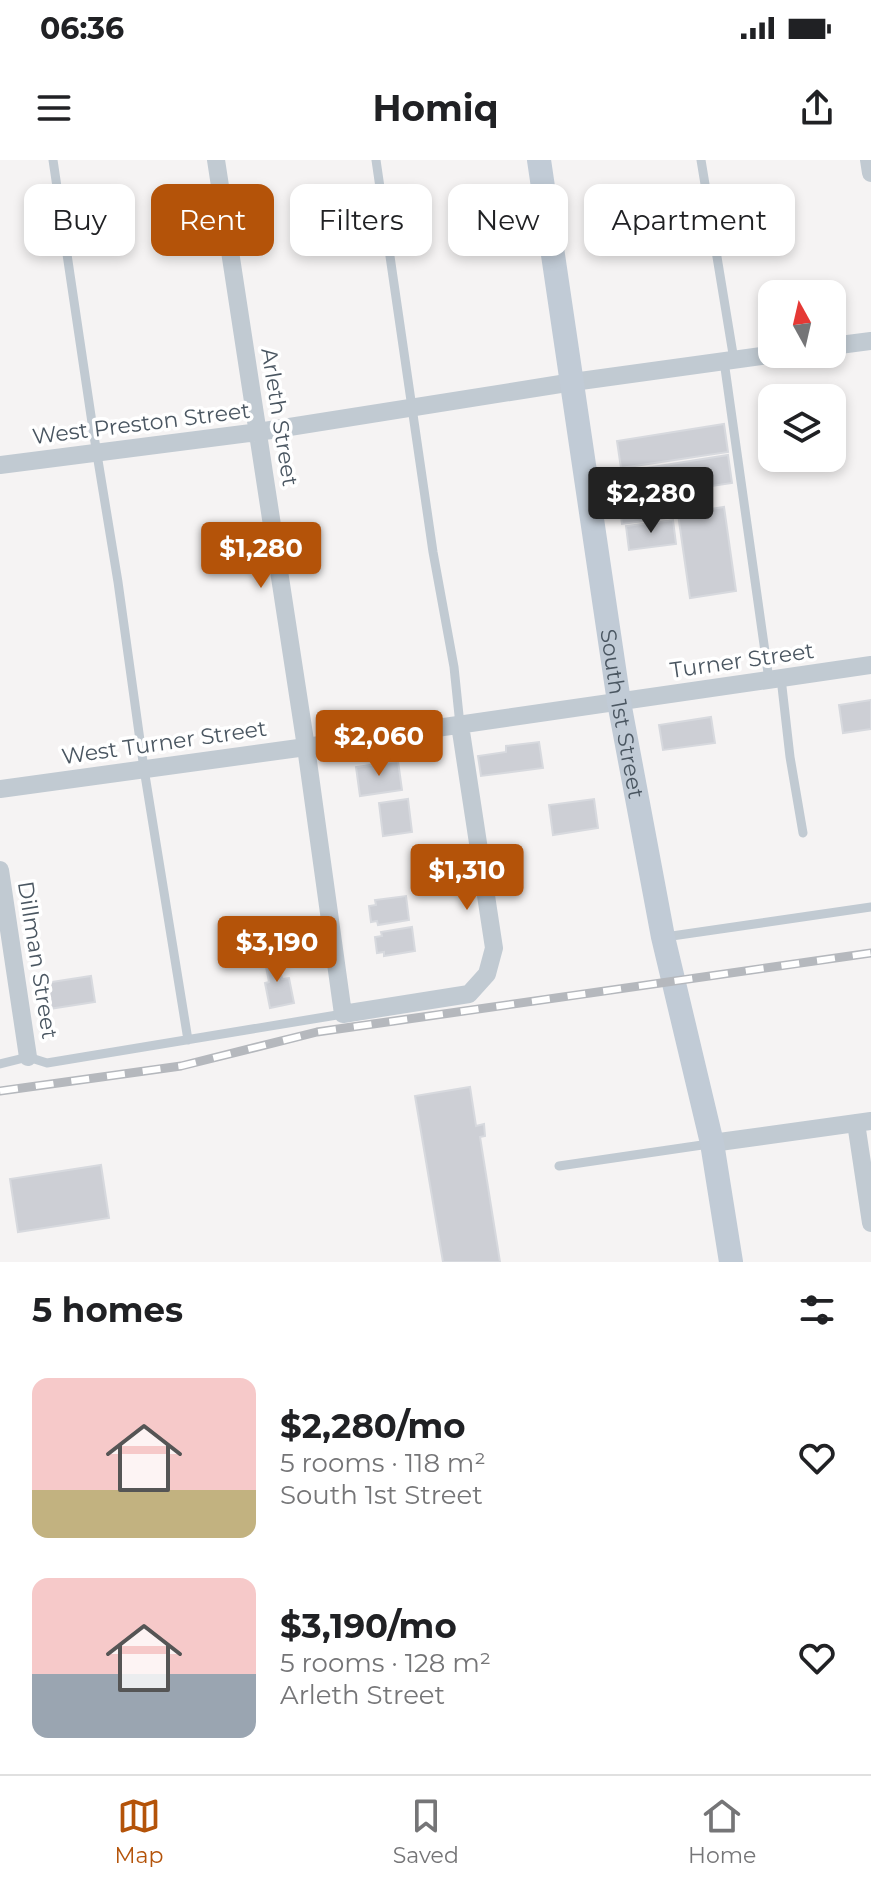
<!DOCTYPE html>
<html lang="en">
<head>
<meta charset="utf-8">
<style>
	body { margin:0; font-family:Montserrat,sans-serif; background:#f2f2f2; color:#202124; height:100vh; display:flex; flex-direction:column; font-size:30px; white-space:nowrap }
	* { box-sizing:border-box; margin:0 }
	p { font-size:26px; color:#757577 }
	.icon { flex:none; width:44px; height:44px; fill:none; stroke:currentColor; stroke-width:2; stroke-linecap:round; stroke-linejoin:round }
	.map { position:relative; height:1102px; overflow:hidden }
	.details { display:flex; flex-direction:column; background:#fff; flex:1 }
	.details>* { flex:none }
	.banner { position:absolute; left:24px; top:24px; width:824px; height:72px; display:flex; gap:16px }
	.needle { width:52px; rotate:352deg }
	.buttons { position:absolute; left:758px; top:120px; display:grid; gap:16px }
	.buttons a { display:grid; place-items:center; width:88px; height:88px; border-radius:16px; background:#fff; box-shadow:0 4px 12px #0003; font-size:40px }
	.price { position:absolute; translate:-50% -68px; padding:0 18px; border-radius:8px; background:#b45309; color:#fff; font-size:26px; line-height:52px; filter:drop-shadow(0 2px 4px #0008) }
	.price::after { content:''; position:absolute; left:50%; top:48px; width:24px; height:18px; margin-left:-12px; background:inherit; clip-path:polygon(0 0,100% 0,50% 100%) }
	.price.active { background:#222; color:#fff }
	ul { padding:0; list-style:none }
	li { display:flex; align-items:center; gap:24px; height:200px; padding:0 32px }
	li span { display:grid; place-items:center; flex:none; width:224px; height:160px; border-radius:16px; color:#555 }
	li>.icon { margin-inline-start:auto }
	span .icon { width:96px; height:96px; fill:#fffc; stroke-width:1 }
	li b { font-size:34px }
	h2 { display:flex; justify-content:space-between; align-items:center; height:96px; padding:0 32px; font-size:34px }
	.chip { padding:0 28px; border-radius:16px; background:#fff; box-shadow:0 4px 12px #0003; font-size:28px; line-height:72px }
	.chip.active { background:#b45309; color:#fff }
	.status { display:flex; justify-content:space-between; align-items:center; height:56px; padding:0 40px; background:#fff; direction:ltr }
	.status svg { height:22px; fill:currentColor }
	header { display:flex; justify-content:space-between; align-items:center; height:104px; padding:0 32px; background:#fff; font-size:36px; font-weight:700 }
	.dock { display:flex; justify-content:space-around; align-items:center; height:112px; border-top:2px solid #e0e0e0; background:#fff; font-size:22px; color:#757577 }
	.dock a { display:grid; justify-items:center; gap:4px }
	.dock .active { color:#b45309 }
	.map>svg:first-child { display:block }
</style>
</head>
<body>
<div class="status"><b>06:36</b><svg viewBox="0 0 49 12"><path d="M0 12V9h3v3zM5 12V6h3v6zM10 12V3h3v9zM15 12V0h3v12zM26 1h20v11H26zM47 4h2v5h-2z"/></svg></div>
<header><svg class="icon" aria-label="menu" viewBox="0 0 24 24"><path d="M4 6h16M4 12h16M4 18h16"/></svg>Homiq<svg class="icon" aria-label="share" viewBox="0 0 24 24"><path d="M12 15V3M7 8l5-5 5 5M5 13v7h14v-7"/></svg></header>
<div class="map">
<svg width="871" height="1102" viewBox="0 0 871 1102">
	<rect width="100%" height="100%" fill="#f5f3f3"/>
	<path fill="#cdcfd5" stroke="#d7d9de" stroke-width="2" d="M724,264L728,292L621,308L617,281Z
		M728,295L732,323L625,339L621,312Z
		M665,337L668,358L622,364L619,343Z
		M724,347L736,431L690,438L678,354Z
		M673,360L676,384L629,390L626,366Z
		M871,540V569L843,573L839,545Z
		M711,557L715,583L663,590L659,565Z
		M539,582L543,608L481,616L478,596L506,592V586Z
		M398,601L402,630L360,636L356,607Z
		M408,639L412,672L383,676L379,643Z
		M594,639L598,668L553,675L549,645Z
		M406,736L409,760L378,765L377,761L371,762L369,746L376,745L375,740Z
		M412,767L415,791L384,796V792L377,793L375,777L382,776L381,772Z
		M277,794L282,819L289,818L294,843L270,848L265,823L269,822L264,797Z
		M91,816L95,842L49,849L45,823Z
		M470,927L476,966L484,964L485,976L480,977L500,1102H443L415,936Z
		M101,1005L109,1058L18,1072L10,1019Z"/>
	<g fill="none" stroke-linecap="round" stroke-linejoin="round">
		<path stroke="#c1cad2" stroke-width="9" d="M53,0L94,276L118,422L144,609L188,880
			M376,0L433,392L454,507L460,565
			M701,0L734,200
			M724,201L769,520
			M781,518L790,597L803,673
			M665,777L871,747
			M0,904L28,897L47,903L343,854
			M559,1006L709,984"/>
		<path stroke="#c1cad2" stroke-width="18" d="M216,0L306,587L343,854L469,834L487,814L494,788L460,565
			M869,0L871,13
			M832,186L871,181
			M0,305L258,272L573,222L776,194
			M0,629L306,587L871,505
			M0,710L28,897
			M856,963L871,1063
			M712,983L871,961"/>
		<path stroke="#c1cbd6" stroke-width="24" id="s1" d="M539,0L619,542L663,777L712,983L731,1102"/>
		<g stroke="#b5b8bd" stroke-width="9">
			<path id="rail" d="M0,931L181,906L317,872L871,793"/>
		</g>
		<use href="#rail" stroke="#fff" stroke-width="6" stroke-dasharray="18" stroke-linecap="butt"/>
	</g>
	<g text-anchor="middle" stroke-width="7" stroke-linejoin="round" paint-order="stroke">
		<g font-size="22" fill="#4a5661" stroke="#fff">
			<text transform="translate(280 257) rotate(81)" y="8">Arleth Street</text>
			<text transform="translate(141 263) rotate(-7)" y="8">West Preston Street</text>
			<text transform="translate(742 500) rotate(-8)" y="8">Turner Street</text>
			<text dy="8" stroke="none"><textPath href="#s1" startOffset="560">South 1st Street</textPath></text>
			<text transform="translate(164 582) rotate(-8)" y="8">West Turner Street</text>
			<text transform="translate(38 800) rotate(81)" y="8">Dillman Street</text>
		</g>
	</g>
</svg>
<div class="buttons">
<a><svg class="needle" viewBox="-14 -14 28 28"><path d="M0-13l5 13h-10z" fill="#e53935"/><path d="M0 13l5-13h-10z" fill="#757577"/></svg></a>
<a><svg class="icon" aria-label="layers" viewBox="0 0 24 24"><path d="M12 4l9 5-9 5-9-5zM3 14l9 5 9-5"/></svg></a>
</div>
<b class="price active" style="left:651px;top:375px">$2,280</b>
<b class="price" style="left:261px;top:430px">$1,280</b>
<b class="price" style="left:379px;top:618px">$2,060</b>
<b class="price" style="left:467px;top:752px">$1,310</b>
<b class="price" style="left:277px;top:824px">$3,190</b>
<div class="banner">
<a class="chip">Buy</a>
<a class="chip active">Rent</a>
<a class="chip">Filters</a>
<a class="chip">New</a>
<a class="chip">Apartment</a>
</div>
</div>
<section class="details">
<h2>5 homes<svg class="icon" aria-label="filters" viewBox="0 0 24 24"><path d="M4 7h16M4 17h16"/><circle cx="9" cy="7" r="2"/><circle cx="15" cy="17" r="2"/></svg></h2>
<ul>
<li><span style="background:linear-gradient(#f6c9c9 70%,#c2b280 0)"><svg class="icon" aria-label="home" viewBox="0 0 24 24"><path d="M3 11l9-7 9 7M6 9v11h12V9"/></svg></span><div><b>$2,280/mo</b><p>5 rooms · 118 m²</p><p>South 1st Street</p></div><svg class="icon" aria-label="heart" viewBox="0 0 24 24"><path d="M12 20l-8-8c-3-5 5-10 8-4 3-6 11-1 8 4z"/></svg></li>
<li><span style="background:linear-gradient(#f6c9c9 60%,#9aa5b1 0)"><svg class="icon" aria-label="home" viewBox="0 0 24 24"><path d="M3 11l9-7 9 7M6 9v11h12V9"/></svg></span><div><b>$3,190/mo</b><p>5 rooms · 128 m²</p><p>Arleth Street</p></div><svg class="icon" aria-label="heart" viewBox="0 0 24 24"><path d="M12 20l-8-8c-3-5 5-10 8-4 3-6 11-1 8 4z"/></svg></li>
</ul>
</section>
<nav class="dock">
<a class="active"><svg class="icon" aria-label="map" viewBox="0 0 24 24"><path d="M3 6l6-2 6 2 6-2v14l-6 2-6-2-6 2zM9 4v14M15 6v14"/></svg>Map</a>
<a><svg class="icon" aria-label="saved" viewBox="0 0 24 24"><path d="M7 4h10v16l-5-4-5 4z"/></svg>Saved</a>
<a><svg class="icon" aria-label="home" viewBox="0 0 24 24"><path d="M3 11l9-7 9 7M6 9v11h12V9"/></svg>Home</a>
</nav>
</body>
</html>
